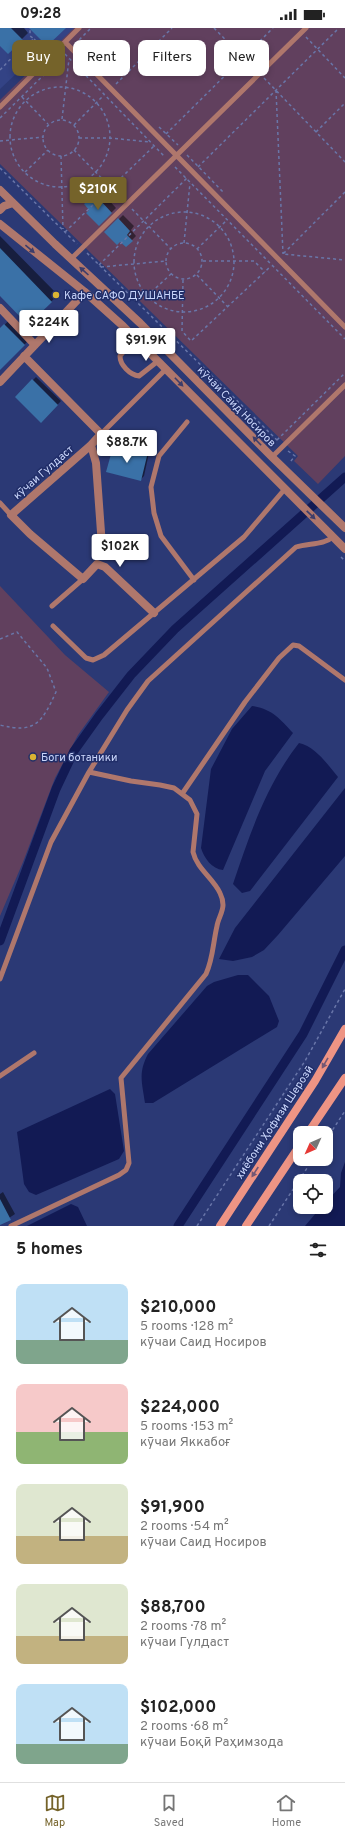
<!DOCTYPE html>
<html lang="en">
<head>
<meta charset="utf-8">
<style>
	body { margin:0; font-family:Overpass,sans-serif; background:#f2f2f2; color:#222; height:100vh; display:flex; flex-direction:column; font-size:15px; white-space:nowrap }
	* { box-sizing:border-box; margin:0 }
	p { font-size:13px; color:#767676 }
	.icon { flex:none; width:22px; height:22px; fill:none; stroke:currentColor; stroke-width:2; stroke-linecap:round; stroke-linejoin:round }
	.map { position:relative; height:1198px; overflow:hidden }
	.panel { display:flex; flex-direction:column; background:#fff; flex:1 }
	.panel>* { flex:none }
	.top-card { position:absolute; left:12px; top:12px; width:321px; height:36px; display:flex; gap:8px }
	.needle { width:26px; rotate:225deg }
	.tools { position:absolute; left:293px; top:1098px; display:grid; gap:8px }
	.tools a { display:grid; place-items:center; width:40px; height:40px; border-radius:8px; background:#fff; box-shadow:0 2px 6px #0003; font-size:20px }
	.price { position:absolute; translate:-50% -34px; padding:0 9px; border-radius:4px; background:#fff; color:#222; font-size:13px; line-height:26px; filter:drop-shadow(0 1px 2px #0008) }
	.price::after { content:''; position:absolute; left:50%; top:24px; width:12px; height:9px; margin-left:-6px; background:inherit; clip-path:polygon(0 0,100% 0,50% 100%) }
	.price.active { background:#75632a; color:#fff }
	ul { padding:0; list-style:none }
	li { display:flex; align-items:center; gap:12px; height:100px; padding:0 16px }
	li span { display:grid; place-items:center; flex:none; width:112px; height:80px; border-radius:8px; color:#555 }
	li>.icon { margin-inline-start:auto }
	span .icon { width:48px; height:48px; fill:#fffc; stroke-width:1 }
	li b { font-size:17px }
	h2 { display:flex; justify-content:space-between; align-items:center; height:48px; padding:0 16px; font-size:17px }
	.tag { padding:0 14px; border-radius:8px; background:#fff; box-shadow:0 2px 6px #0003; font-size:14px; line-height:36px }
	.tag.active { background:#75632a; color:#fff }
	.status { display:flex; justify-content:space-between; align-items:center; height:28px; padding:0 20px; background:#fff; direction:ltr }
	.status svg { height:11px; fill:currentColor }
	.menu { display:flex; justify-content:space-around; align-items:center; height:56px; border-top:1px solid #e0e0e0; background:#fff; font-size:11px; color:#767676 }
	.menu a { display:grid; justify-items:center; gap:2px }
	.menu .active { color:#75632a }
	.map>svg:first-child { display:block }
</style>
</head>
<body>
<div class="status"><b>09:28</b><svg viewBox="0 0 49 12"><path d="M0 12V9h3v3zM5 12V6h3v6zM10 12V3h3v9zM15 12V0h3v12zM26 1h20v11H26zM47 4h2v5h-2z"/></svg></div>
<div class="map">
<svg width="345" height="1198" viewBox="0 0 345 1198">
	<rect width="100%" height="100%" fill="#2b3975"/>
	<path fill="#334385" d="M0,0H78L43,33L36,27L0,61Z"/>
	<path fill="#61405e" d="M74,0H345V428L318,456L294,433L298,428L0,136V72Z
		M0,558L65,627L109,664L78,707L55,750L23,834L0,888Z"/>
	<path fill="#121a54" d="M252,678C272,681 280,691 293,705L265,743L223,842C212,841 204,830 201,820L211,741L232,701Z
		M299,715C316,719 327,736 338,749L250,863L242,865L233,856C250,806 266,757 299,715Z
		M345,760V828L278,907L264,922L252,929L233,933L219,931L235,900Z
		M238,947H248L269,968L279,993L277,999L153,1075H145C142,1054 138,1045 148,1026L207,958L214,954Z
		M110,1061L115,1066L124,1123L119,1131L36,1167L29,1164L24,1156L17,1104Z
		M345,1134V1198H305L321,1179H326V1174L340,1159L341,1145Z
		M71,1176L78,1179L87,1198H27Z"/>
	<path fill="#0007" d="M0,0H24L28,5L8,25L0,16Z
		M96,166L102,172L105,168L116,180L99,197L91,182L85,177Z
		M123,187L134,198L131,202L136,208L126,218L106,204Z
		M0,208L58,267L28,296L0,267Z
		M9,292L29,312L1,340L0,302Z
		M36,349L61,373L41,394L16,369Z
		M117,416L149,425L144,448L140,452L114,420Z
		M3,1164L15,1186L0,1196V1166Z"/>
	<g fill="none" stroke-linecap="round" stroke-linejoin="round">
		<path stroke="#121a54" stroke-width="9" d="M0,913L56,761L74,723L99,688L131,647L175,601L345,449
			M178,1198L303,1006L345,922"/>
	</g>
	<path fill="#3a71a7" d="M0,0H11L23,12L8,26L0,18Z
		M29,0H66L47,18Z
		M91,170L96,175L100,172L112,185L99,198L86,185L89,182L84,176Z
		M118,190L130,203L127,207L133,213L126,219L120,214L117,217L104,204Z
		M0,220L52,274L28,297L0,268Z
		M4,296L25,317L0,342V300Z
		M32,351L58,377L41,395L15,369Z
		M113,419L147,428L141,453L106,444Z
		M0,1171L11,1192L0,1197Z"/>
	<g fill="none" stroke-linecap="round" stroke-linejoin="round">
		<path stroke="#6976a9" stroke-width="1.5" stroke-dasharray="3 3" stroke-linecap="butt" d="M214,0L254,41
			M306,9L345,50
			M34,11L47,23
			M75,16L91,0
			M65,26L165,129
			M0,42L22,19L34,11L30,8V0
			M264,50L345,134
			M116,56L172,0
			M10 109a50 50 0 1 1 100 0a50 50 0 1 1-100 0Z
			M276,62L283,226
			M22,69L48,96
			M0,90L64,27
			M62,91L69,31
			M43 110a18 18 0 1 1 36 0a18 18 0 1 1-36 0Z
			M74,97L104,67
			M159,99L178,117
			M316,104L345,75
			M166,106L273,0
			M79,110H110L150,114
			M0,113L43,109
			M74,122L122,171
			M187,127L224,165
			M61,128L63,201
			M175,139L345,311
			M198,139L339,0
			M0,140L77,216
			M25,144L48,122
			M345,164L283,226L345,232
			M132,181L171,221
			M134 234a50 50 0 1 1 100 0a50 50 0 1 1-100 0Z
			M65,204L154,118
			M166 233a18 18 0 1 1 36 0a18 18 0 1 1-36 0Z
			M184,215L190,155
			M197,221L227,192
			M87,225L278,413
			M203,233H254L265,244
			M99,237L187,150
			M101,239L166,233
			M197,247L228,279
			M183,252L182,303L191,313L271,238
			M147,268L171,246
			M277,412L345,345
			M288,423L295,428L290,434
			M341,529L345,533
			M0,611L17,604L47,640L56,664C42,694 36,706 0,697
			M326,1112L345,1083
			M197,1198L305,1033L345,961
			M269,1198L313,1131"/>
		<path stroke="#af776c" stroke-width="5" d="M65,14L345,299
			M0,79L79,0
			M71,231L306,0
			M135,310L120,328C120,337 130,347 139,348L158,333
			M187,394L159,428L151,459L154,485L161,508L194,552
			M101,406L166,341
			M272,429L345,357
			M0,475L11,487
			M52,578L83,551
			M53,598L86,630L93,632L104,627L244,509L284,462
			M182,766L245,674L279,630L293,617L299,618L345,652
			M0,951L51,814L89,744L127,682L148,653L296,519C308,515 324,517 333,509
			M0,1048L34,1025
			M11,1198L119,1147L126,1142L129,1135L121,1050L206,946C213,931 213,915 217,898C218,891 223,884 223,877C223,873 222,869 220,865C213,850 197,841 193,824L197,786L190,772L174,760L160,757L131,753L89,744"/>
		<path stroke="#af776c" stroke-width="8" d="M0,162L55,216L140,295L272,429L345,500
			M0,182L4,178L13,175
			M0,196L85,264L123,298L345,521
			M0,280L35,317
			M24,328L101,406L91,417L11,487L30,506L83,551L97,536L105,539L154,585
			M0,354L85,264
			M91,417L96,435L102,518"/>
		<path stroke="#ee9484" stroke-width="8" d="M308,1105L345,1050
			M220,1198L315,1053L345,1001
			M246,1198L300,1117"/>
	</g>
	<defs><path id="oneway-solid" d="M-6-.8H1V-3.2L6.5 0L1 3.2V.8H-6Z"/></defs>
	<g fill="#3d3d6a">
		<use href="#oneway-solid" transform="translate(30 221) rotate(40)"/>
		<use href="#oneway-solid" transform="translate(84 243) rotate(-138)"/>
		<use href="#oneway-solid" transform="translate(179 354) rotate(46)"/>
		<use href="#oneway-solid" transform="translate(257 413) rotate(-134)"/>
		<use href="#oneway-solid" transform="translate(311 487) rotate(44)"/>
	</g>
	<g fill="#735774">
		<use href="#oneway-solid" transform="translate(325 1035) rotate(120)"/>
		<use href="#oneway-solid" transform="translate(255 1144) rotate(123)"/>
	</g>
	<g fill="#dab333" stroke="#212e69" stroke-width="1.5">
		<circle cx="56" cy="267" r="4"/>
		<circle cx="33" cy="729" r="4"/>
	</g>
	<g text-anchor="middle" stroke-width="3" stroke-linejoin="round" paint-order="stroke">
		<g font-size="11" fill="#cbd7fc" stroke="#212e69" text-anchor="start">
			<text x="64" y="271">Кафе САФО ДУШАНБЕ</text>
			<text x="41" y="733">Боги ботаники</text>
		</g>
		<g font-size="11" fill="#cbd7fc" stroke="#212e69">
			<text transform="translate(237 378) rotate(46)" y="4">кӯчаи Саид Носиров</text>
			<text transform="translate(43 444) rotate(-41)" y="4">кӯчаи Гулдаст</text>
			<text transform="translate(274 1094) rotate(-57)" y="4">хиёбони Ҳофизи Шерозӣ</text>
		</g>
	</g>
</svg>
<div class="tools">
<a><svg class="needle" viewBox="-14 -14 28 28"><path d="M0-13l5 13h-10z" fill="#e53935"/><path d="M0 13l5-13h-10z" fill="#767676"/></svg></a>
<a><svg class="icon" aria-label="locate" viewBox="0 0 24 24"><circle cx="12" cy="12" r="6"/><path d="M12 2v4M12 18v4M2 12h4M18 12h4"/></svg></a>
</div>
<b class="price active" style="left:98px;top:183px">$210K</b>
<b class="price" style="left:49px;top:316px">$224K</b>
<b class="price" style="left:146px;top:334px">$91.9K</b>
<b class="price" style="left:127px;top:436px">$88.7K</b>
<b class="price" style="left:120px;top:540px">$102K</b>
<div class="top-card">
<a class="tag active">Buy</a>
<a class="tag">Rent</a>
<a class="tag">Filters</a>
<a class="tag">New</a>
</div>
</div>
<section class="panel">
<h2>5 homes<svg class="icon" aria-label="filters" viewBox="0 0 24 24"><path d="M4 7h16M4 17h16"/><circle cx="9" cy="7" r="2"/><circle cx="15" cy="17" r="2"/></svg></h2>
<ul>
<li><span style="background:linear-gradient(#bfe0f5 70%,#7fa58c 0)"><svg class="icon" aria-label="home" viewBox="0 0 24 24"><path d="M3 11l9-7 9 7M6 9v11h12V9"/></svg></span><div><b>$210,000</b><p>5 rooms · 128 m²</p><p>кӯчаи Саид Носиров</p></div></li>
<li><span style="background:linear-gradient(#f6c9c9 60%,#8fb573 0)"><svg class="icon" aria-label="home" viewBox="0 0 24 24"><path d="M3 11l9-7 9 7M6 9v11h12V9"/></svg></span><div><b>$224,000</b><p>5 rooms · 153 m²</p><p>кӯчаи Яккабоғ</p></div></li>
<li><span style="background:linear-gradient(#dfe7d0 65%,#c2b280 0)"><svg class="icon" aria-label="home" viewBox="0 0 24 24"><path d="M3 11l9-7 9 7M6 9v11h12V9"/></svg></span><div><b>$91,900</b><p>2 rooms · 54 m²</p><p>кӯчаи Саид Носиров</p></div></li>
<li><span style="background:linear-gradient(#dfe7d0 65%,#c2b280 0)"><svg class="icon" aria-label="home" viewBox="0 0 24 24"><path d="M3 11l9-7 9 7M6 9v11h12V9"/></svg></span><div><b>$88,700</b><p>2 rooms · 78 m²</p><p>кӯчаи Гулдаст</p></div></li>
<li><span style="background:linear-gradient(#bfe0f5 75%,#7fa58c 0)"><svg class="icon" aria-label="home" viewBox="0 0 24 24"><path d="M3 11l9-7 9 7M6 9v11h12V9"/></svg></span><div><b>$102,000</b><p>2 rooms · 68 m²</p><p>кӯчаи Боқӣ Раҳимзода</p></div></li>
</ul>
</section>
<nav class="menu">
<a class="active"><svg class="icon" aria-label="map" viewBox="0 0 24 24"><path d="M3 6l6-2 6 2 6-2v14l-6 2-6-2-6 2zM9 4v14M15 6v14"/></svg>Map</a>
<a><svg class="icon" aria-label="saved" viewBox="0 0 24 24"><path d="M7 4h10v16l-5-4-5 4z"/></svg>Saved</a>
<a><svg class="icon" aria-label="home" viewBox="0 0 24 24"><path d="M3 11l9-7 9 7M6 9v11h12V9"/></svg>Home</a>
</nav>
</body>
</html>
